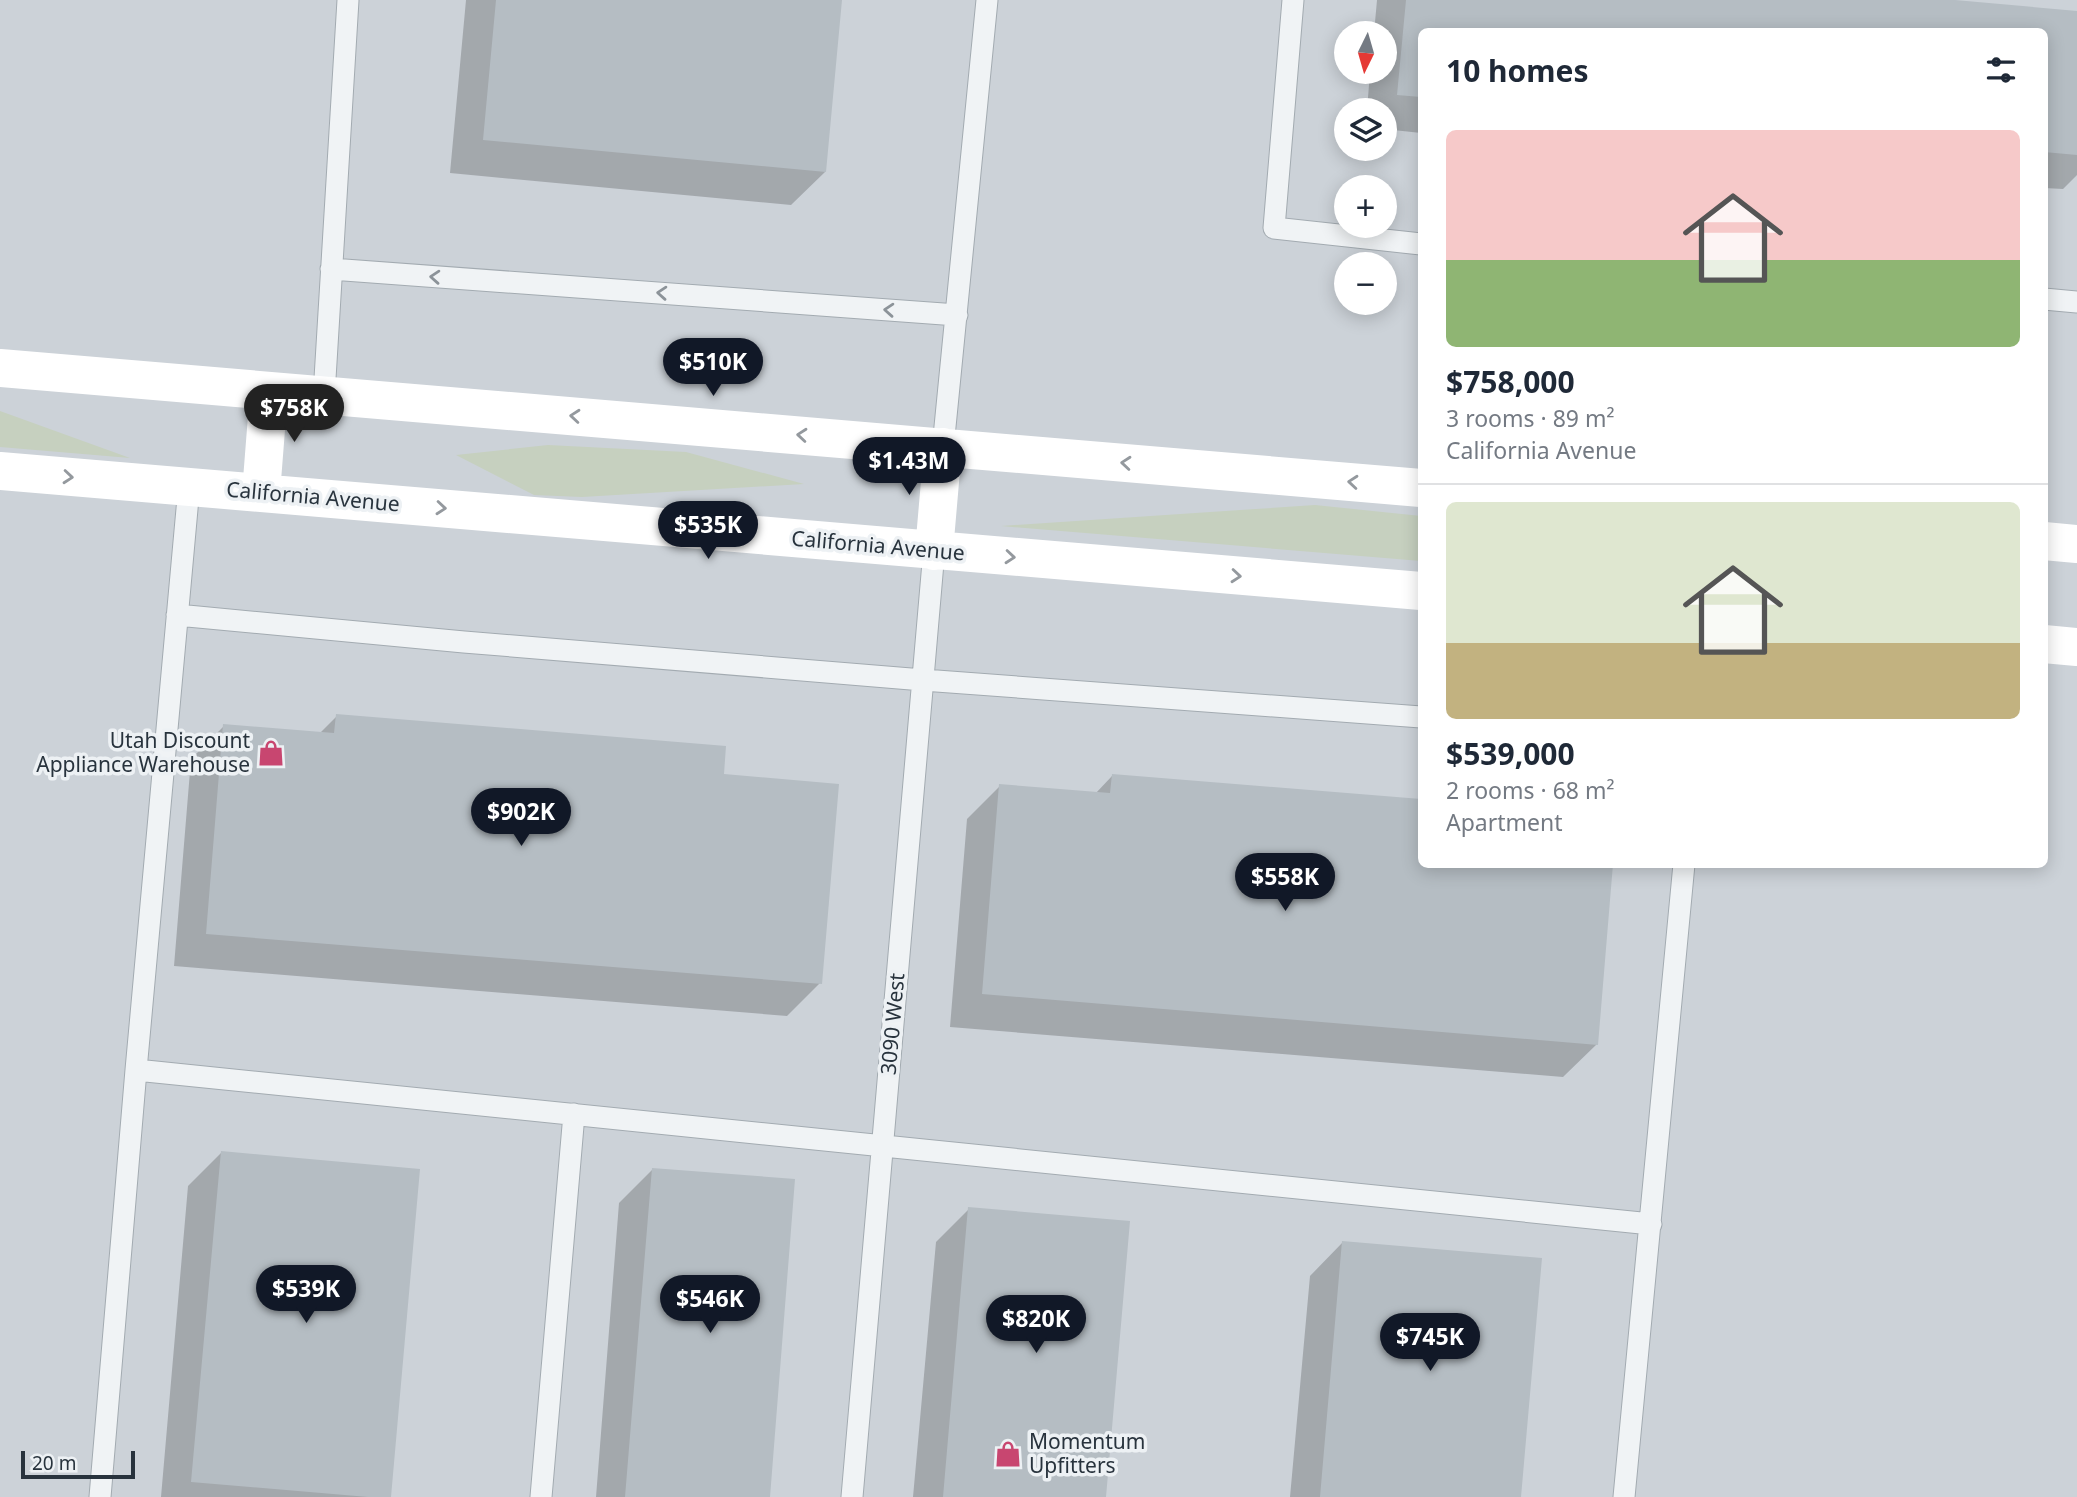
<!DOCTYPE html>
<html lang="en">
<head>
<meta charset="utf-8">
<style>
	body { margin:0; font-family:"Noto Sans",sans-serif; background:#f2f2f3; color:#1f2937; height:100vh; display:flex; flex-direction:column; font-size:26px; white-space:nowrap }
	* { box-sizing:border-box; margin:0 }
	p { font-size:23px; color:#747a83 }
	.icon { flex:none; width:38px; height:38px; fill:none; stroke:currentColor; stroke-width:2; stroke-linecap:round; stroke-linejoin:round }
	.map { position:relative; flex:1; overflow:hidden }
	.panel { position:absolute; left:1418px; top:28px; width:630px; height:840px; display:flex; flex-direction:column; background:#fff; border-radius:10px; box-shadow:0 4px 18px #0003 }
	.panel>* { flex:none }
	.needle { width:46px; rotate:185deg }
	.buttons { position:absolute; left:1334px; top:21px; display:grid; gap:14px }
	.buttons a { display:grid; place-items:center; width:63px; height:63px; border-radius:50%; background:#fff; box-shadow:0 4px 18px #0003; font-size:35px }
	.scale { position:absolute; left:21px; bottom:18px; width:114px; box-sizing:border-box; padding-left:7px; border:4px solid #28333d; border-top:0; font-size:19px; line-height:24px; white-space:nowrap; color:#28333d; -webkit-text-stroke:5px #edf1f4; paint-order:stroke }
	.price { position:absolute; translate:-50% -60px; padding:0 16px; border-radius:24px; background:#111827; color:#fff; font-size:23px; line-height:46px; filter:drop-shadow(0 2px 4px #0008) }
	.price::after { content:''; position:absolute; left:50%; top:42px; width:21px; height:16px; margin-left:-10px; background:inherit; clip-path:polygon(0 0,100% 0,50% 100%) }
	.price.selected { background:#222; color:#fff }
	ul { padding:0; list-style:none }
	li { display:grid; align-content:center; gap:14px; height:371px; padding:0 28px }
	li+li { border-top:2px solid #e0e1e3 }
	li span { display:grid; place-items:center; height:217px; border-radius:10px; color:#555 }
	li>.icon { margin-inline-start:auto }
	span .icon { width:126px; height:126px; fill:#fffc; stroke-width:1 }
	li b { font-size:30px }
	h2 { display:flex; justify-content:space-between; align-items:center; height:84px; padding:0 28px; font-size:30px }
	.map>svg:first-child { display:block }
</style>
</head>
<body>
<div class="map">
<svg width="2077" height="1497" viewBox="0 0 2077 1497">
	<rect width="100%" height="100%" fill="#dde3e7"/>
	<path fill="#ccd2d8" fill-rule="evenodd" d="M0,0H2077V1497H0ZM1421,32H2044V864H1421ZM1346,33H1384V72H1346ZM1346,110H1384V149H1346ZM1346,187H1384V226H1346ZM1346,264H1384V303H1346Z"/>
	<path fill="#c6d0bf" d="M0,411L130,458L0,447Z
		M548,445L686,452L804,484L582,497L534,495L456,455Z
		M1315,505L1421,516V561L1001,526Z"/>
	<path fill="#0003" d="M466,0H841L825,172L791,205L450,173Z
		M1377,0H1935L2077,13V175L2063,189L2044,188V32H1421V133L1384,129V110H1367L1370,72H1384V33H1374Z
		M337,716L722,776L820,983L787,1016L174,966L191,759L224,726L319,734Z
		M1112,776L1421,801V864L1597,1044L1563,1077L950,1027L967,819L1000,786L1095,794Z
		M221,1153L389,1497H161L188,1186Z
		M652,1170L768,1497H596L619,1203Z
		M969,1209L1104,1497H913L936,1242Z
		M1343,1242L1519,1497H1290L1310,1276Z"/>
	<path fill="#b5bdc3" d="M496,0H842L826,172L483,140Z
		M1406,0H1955L2077,11V155L2044,152V32H1421V97L1397,95Z
		M336,714L726,746L724,774L839,784L822,984L206,934L223,724L334,733Z
		M1112,774L1421,799V864H1613L1598,1045L982,994L999,784L1110,793Z
		M221,1151L420,1169L391,1497H368L191,1482Z
		M652,1168L795,1179L770,1497H625Z
		M968,1207L1130,1221L1106,1497H943Z
		M1342,1241L1542,1258L1521,1497H1320Z"/>
	<g fill="none" stroke-linecap="round" stroke-linejoin="round">
		<g stroke="#a3abb1" stroke-width="23">
			<path id="lane" d="M1293,0L1274,228L1421,244
				M331,269L957,315
				M2044,299L2077,302
				M324,395L348,0
				M943,447L987,0
				M177,615L464,642L923,680L1421,717
				M136,1070L1651,1224
				M100,1497L136,1070L189,487
				M541,1497L574,1114
				M852,1497L934,551
				M1624,1497L1684,864"/>
		</g>
		<use href="#lane" stroke="#f0f3f5" stroke-width="21"/>
		<path stroke="#fff" stroke-width="38" d="M0,368L1421,488
			M0,471L1421,591
			M261,493L269,391
			M2044,541L2077,544
			M934,551L943,447
			M2044,644L2077,647"/>
	</g>
	<defs><path id="oneway-chevron" d="M-2-3.5L2.5 0L-2 3.5" fill="none" stroke-width="1.6" stroke-linecap="round" stroke-linejoin="round" transform="scale(1.75)"/></defs>
	<g stroke="#8c9399">
		<use href="#oneway-chevron" transform="translate(435 277) rotate(-176)"/>
		<use href="#oneway-chevron" transform="translate(662 293) rotate(-176)"/>
		<use href="#oneway-chevron" transform="translate(889 310) rotate(-176)"/>
	</g>
	<g stroke="#94999e">
		<use href="#oneway-chevron" transform="translate(575 416) rotate(-175)"/>
		<use href="#oneway-chevron" transform="translate(802 435) rotate(-175)"/>
		<use href="#oneway-chevron" transform="translate(1126 463) rotate(-175)"/>
		<use href="#oneway-chevron" transform="translate(68 477) rotate(5)"/>
		<use href="#oneway-chevron" transform="translate(1353 482) rotate(-175)"/>
		<use href="#oneway-chevron" transform="translate(441 508) rotate(5)"/>
		<use href="#oneway-chevron" transform="translate(1010 557) rotate(5)"/>
		<use href="#oneway-chevron" transform="translate(1236 576) rotate(5)"/>
	</g>
	<defs>
		<g id="shop-bare" transform="scale(2.1)"><path d="M-5-2.5h2.3a2.7 3.5 0 0 1 5.4 0H5L5.5 6h-11ZM-1.5-2.5h3a1.5 2.3 0 0 0-3 0Z" fill="#c84670" stroke="#edf1f4" stroke-width="2.5" paint-order="stroke"/></g>
	</defs>
	<g fill-rule="evenodd">
		<use href="#shop-bare" x="271" y="753"/>
		<use href="#shop-bare" x="1008" y="1454"/>
	</g>
	<g text-anchor="middle" stroke-width="7" stroke-linejoin="round" paint-order="stroke">
		<g font-size="21" fill="#28333d" stroke="#edf1f4">
			<text transform="translate(313 497) rotate(5)" y="7">California Avenue</text>
			<text transform="translate(878 546) rotate(5)" y="7">California Avenue</text>
			<text transform="translate(893 1024) rotate(-85)" y="7">3090 West</text>
		</g>
		<g font-size="21" fill="#28333d" stroke="#edf1f4" text-anchor="end">
			<text x="250" y="748">Utah Discount<tspan x="250" dy="24">Appliance Warehouse</tspan></text>
			<text x="1029" y="1449" text-anchor="start">Momentum<tspan x="1029" dy="24">Upfitters</tspan></text>
		</g>
	</g>
</svg>
<div class="buttons">
<a><svg class="needle" viewBox="-14 -14 28 28"><path d="M0-13l5 13h-10z" fill="#e53935"/><path d="M0 13l5-13h-10z" fill="#747a83"/></svg></a>
<a><svg class="icon" aria-label="layers" viewBox="0 0 24 24"><path d="M12 4l9 5-9 5-9-5zM3 14l9 5 9-5"/></svg></a>
<a>+</a>
<a>−</a>
</div>
<div class="scale">20 m</div>
<b class="price" style="left:713px;top:398px">$510K</b>
<b class="price selected" style="left:294px;top:444px">$758K</b>
<b class="price" style="left:909px;top:497px">$1.43M</b>
<b class="price" style="left:708px;top:561px">$535K</b>
<b class="price" style="left:521px;top:848px">$902K</b>
<b class="price" style="left:1285px;top:913px">$558K</b>
<b class="price" style="left:306px;top:1325px">$539K</b>
<b class="price" style="left:710px;top:1335px">$546K</b>
<b class="price" style="left:1036px;top:1355px">$820K</b>
<b class="price" style="left:1430px;top:1373px">$745K</b>
<section class="panel">
<h2>10 homes<svg class="icon" aria-label="filters" viewBox="0 0 24 24"><path d="M4 7h16M4 17h16"/><circle cx="9" cy="7" r="2"/><circle cx="15" cy="17" r="2"/></svg></h2>
<ul>
<li><span style="background:linear-gradient(#f6c9c9 60%,#8fb573 0)"><svg class="icon" aria-label="home" viewBox="0 0 24 24"><path d="M3 11l9-7 9 7M6 9v11h12V9"/></svg></span><div><b>$758,000</b><p>3 rooms · 89 m²</p><p>California Avenue</p></div></li>
<li><span style="background:linear-gradient(#dfe7d0 65%,#c2b280 0)"><svg class="icon" aria-label="home" viewBox="0 0 24 24"><path d="M3 11l9-7 9 7M6 9v11h12V9"/></svg></span><div><b>$539,000</b><p>2 rooms · 68 m²</p><p>Apartment</p></div></li>
</ul>
</section>
</div>
</body>
</html>
